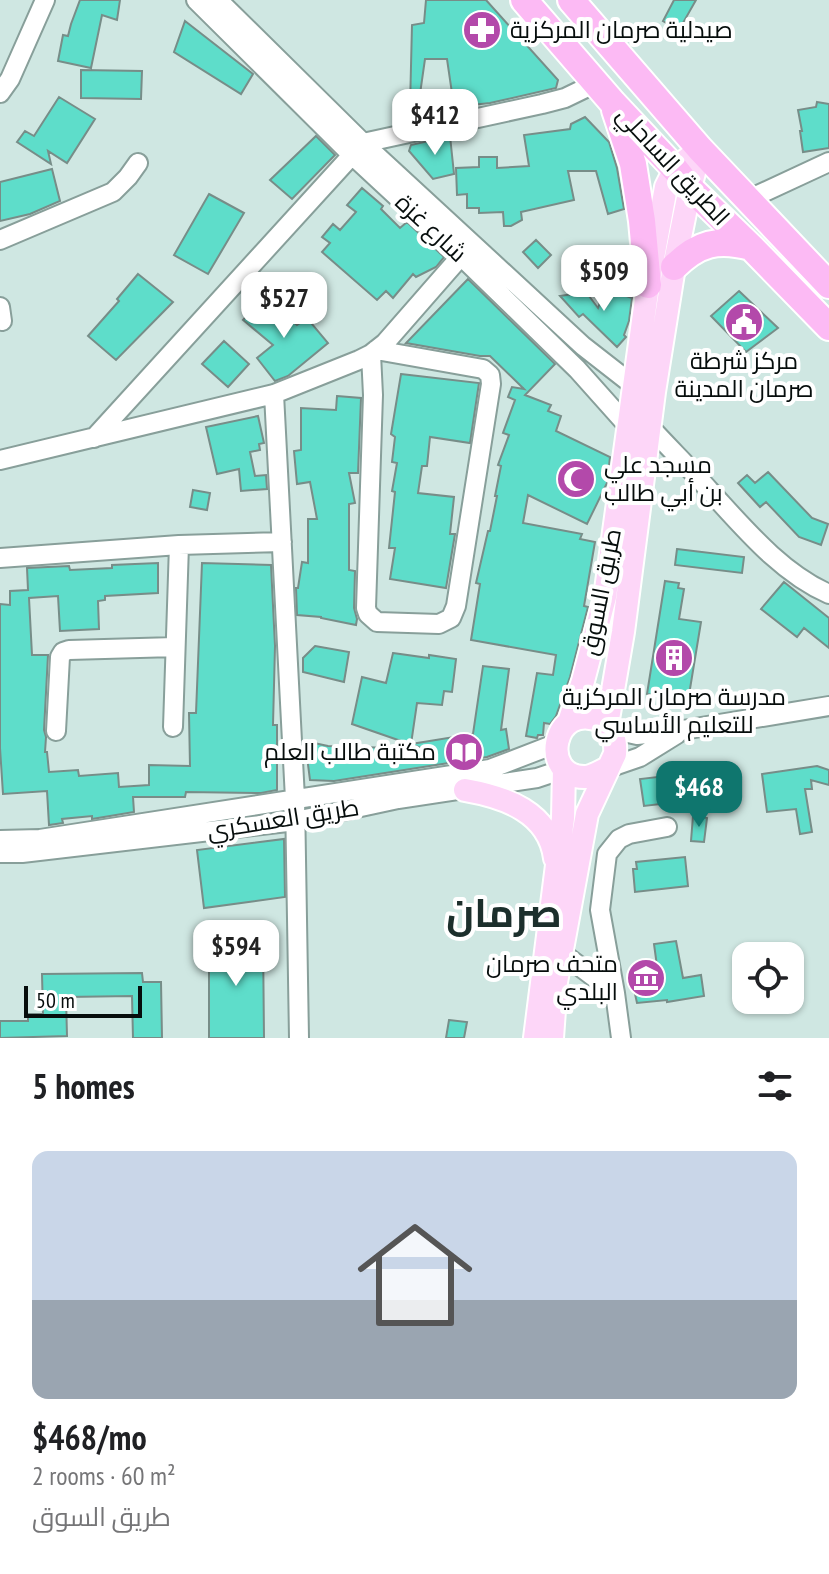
<!DOCTYPE html>
<html lang="en">
<head>
<meta charset="utf-8">
<style>
	body { margin:0; font-family:"PT Sans Narrow",Cairo,sans-serif; background:#f2f2f2; color:#202124; height:100vh; display:flex; flex-direction:column; font-size:30px; white-space:nowrap }
	* { box-sizing:border-box; margin:0 }
	p { font-size:26px; color:#757577 }
	.icon { flex:none; width:44px; height:44px; fill:none; stroke:currentColor; stroke-width:2; stroke-linecap:round; stroke-linejoin:round }
	.map { position:relative; height:1038px; overflow:hidden }
	.sheet { display:flex; flex-direction:column; background:#fff; flex:1 }
	.sheet>* { flex:none }
	.tools { position:absolute; left:732px; top:942px; display:grid; gap:16px }
	.tools a { display:grid; place-items:center; width:72px; height:72px; border-radius:16px; background:#fff; box-shadow:0 2px 6px #0004; font-size:40px }
	.scale { position:absolute; left:24px; bottom:20px; width:118px; box-sizing:border-box; padding-left:8px; border:4px solid #060d0c; border-top:0; font-size:22px; line-height:28px; white-space:nowrap; color:#060d0c; -webkit-text-stroke:6px #fff; paint-order:stroke }
	.price { position:absolute; translate:-50% -68px; padding:0 18px; border-radius:16px; background:#fff; color:#222; font-size:26px; line-height:52px; filter:drop-shadow(0 2px 4px #0008) }
	.price::after { content:''; position:absolute; left:50%; top:48px; width:24px; height:18px; margin-left:-12px; background:inherit; clip-path:polygon(0 0,100% 0,50% 100%) }
	.price.current { background:#0f766e; color:#fff }
	ul { padding:0; list-style:none }
	li { display:grid; align-content:center; gap:16px; height:424px; padding:0 32px }
	li span { display:grid; place-items:center; height:248px; border-radius:16px; color:#555 }
	li>.icon { margin-inline-start:auto }
	span .icon { width:144px; height:144px; fill:#fffc; stroke-width:1 }
	li b { font-size:34px }
	h2 { display:flex; justify-content:space-between; align-items:center; height:96px; padding:0 32px; font-size:34px }
	.map>svg:first-child { display:block }
</style>
</head>
<body>
<div class="map">
<svg width="829" height="1038" viewBox="0 0 829 1038">
	<rect width="100%" height="100%" fill="#cfe7e2"/>
	<path fill="#5eddca" stroke="#778d88" stroke-width="2" d="M80,0H120L117,20L102,15L91,68L58,61L63,35L68,36L71,24Z
		M426,0H486L558,80L556,88L490,103L454,107L447,59H425L418,108L410,107L412,25L424,23Z
		M674,0H696L679,30L663,21Z
		M185,21L253,74L241,94L174,52Z
		M81,70L142,71L141,99L81,98Z
		M59,97L95,119L67,163L48,151L51,164L17,142L25,131L34,136Z
		M817,102L829,104V148L803,152L800,131H802L798,110L816,107Z
		M585,117L609,142L617,168L624,209L608,214L596,171H568L574,200L521,212L522,220L511,226H504L503,212L479,213V208H467V194L457,195L456,168L479,167V157H497V168L529,166L524,135L570,129L571,124Z
		M316,136L335,155L292,199L270,180Z
		M450,136L454,174L433,179L409,151L411,145Z
		M52,169L60,201L30,214L0,221V182Z
		M362,188L383,206L381,209L400,228L407,222L444,257L436,267L416,277L413,274L393,298L386,291L377,300L322,252L330,243L322,237L333,224L340,230L356,212L347,205Z
		M209,194L244,213L208,274L174,255Z
		M536,240L551,255L538,268L523,252Z
		M138,274L173,302L116,360L88,336L119,301L117,299Z
		M468,279L555,364L525,395L551,405L548,411L561,416L556,431L610,457L607,483L587,524L528,495L523,523L582,534L580,539L595,542L584,606L588,607L570,677L556,716L550,724L544,723L543,735H538L537,738L526,736L537,673L553,675L556,655L471,640L480,584L476,583L488,531H490L497,496H495L501,466L498,465L509,435L503,433L515,400L508,397L512,387L524,389L490,356H480L406,343Z
		M605,288L632,298L629,321L624,335L626,337L617,347L583,314L579,317L560,296L586,292L598,308Z
		M739,291L778,328L746,352L711,316Z
		M264,297L297,325L307,318L328,343L288,376L275,381L257,358L273,345L243,320Z
		M224,341L249,364L228,387L202,364Z
		M401,374L479,383L470,443L430,437L427,466H422L418,493L454,497L450,534H455L446,588L390,579L395,548H389L395,492L392,491L397,463L392,462L395,437L391,434Z
		M337,396L361,398L358,473H349L355,503L349,504V570L355,571L354,608L357,619L356,625L321,618V617L297,615L296,588H298L302,562L308,563V519H317L310,482L297,484L294,451L301,450V408L336,410Z
		M258,416L264,443L259,444L260,450L250,452L255,476L266,475L267,489L241,491L239,469L217,474L206,427Z
		M768,472L812,518L828,524L821,545L799,537L766,502L760,507L738,483L747,475L755,483Z
		M193,490L210,493L207,510L190,507Z
		M677,549L744,557L742,573L675,565Z
		M158,563V593L105,596V600L98,601L99,629L60,631L58,596L29,598L32,655H48L44,730L46,737L45,752H47L49,772L78,770L79,776L118,773L119,787L149,785V765L190,766L189,713H196L202,563L271,565L275,646L273,725H277V790L261,793L186,792L185,797H133L134,812L92,819V816L62,819L63,823L49,825L47,791L3,794L0,748V604L10,605V591L28,590L27,568L69,566L70,570L112,568V565Z
		M665,581L679,583L678,588L684,589L679,619L701,622L688,701L647,694Z
		M784,582L829,618V648L804,628L797,637L761,609Z
		M315,646L349,652L344,682L303,672V658Z
		M393,653L429,658V655L456,659L452,692L444,691L442,705L417,703L411,744L473,734L483,666L509,669L501,730L506,729L509,749L487,757L334,781L310,780L305,741L328,746L424,749L352,724L362,677L386,683Z
		M817,766L829,770V785L811,780L812,789H805L812,832L800,834L796,809L767,812L762,774Z
		M683,774L684,781L692,780L694,800L644,806L640,779Z
		M693,816L707,818L704,842L691,841Z
		M284,839L285,897L204,908L197,850Z
		M685,857L688,886L635,892L633,869H637L636,862Z
		M263,938L264,1038H209V939Z
		M676,941L683,978L701,975L704,996L667,1002V1000L637,1003L630,971L657,966L654,944Z
		M142,973L143,982H161L162,1038H133L132,996L66,997L67,1036L0,1038V1021H28V1014H43L42,974Z
		M449,1020L467,1022L464,1038H446Z"/>
	<g fill="none" stroke-linecap="round" stroke-linejoin="round">
		<g stroke="#889f9a" stroke-width="22">
			<path id="minor" d="M196,0L353,156L461,256L577,369L627,425
				M218,0L363,143L583,346L633,385
				M0,93L10,79L45,0
				M747,200L829,162
				M0,240L113,192L128,177L138,163
				M0,307L2,321
				M371,354L373,395L366,608L368,614L377,622L439,624L451,618L456,606L491,384L490,375L483,369L376,350
				M274,394L295,799L299,1038
				M650,427C669,448 690,468 709,490C744,528 781,573 829,594
				M94,438L363,143L542,104L565,98L596,83
				M0,460L274,394L359,360L371,354L385,343L461,256
				M0,558L179,545L282,542
				M173,727L179,545
				M610,729L637,735L683,730L829,706
				M56,731L60,657L63,652L69,650L175,647
				M608,768L640,757L677,734
				M0,840L40,839L490,769L555,744
				M0,853H22L296,821L398,799L537,778L564,769
				M562,953L615,993L621,1038
				M615,993L600,910L607,854L619,839L629,834L667,827"/>
		</g>
		<g stroke="#fff" stroke-width="26">
			<path id="major" d="M569,722L583,681L605,597L648,285L666,187L675,169L700,149
				M607,725L623,632L654,392L674,267L690,188L700,149
				M465,790C505,797 549,812 555,858
				M535,1038L563,818L564,769
				M552,1038L556,982L587,814L615,754C616,741 613,727 601,721C552,700 539,778 585,777C592,777 601,771 608,768"/>
		</g>
		<g stroke="#fff" stroke-width="30">
			<path id="highway" d="M524,0L613,103L675,169L690,188L751,247L829,327
				M571,0L700,149L829,285
				M615,110L633,164L642,221L648,285
				M674,267C698,243 718,238 751,247"/>
		</g>
		<use href="#minor" stroke="#fff" stroke-width="18"/>
		<use href="#major" stroke="#fdd6f8" stroke-width="22"/>
		<use href="#highway" stroke="#fcbaf4" stroke-width="26"/>
	</g>
	<defs>
		<g id="pharmacy-disc" transform="scale(2)"><circle r="9.5" fill="#b349aa" stroke="#fff"/><path d="M-2-6h4v4h4v4h-4v4h-4v-4h-4v-4h4Z" fill="#fff"/></g>
		<g id="civic-disc" transform="scale(2)"><circle r="9.5" fill="#b349aa" stroke="#fff"/><path d="M-.6-6.5H3V-4.5H.6V-3L4-1V1h2V6H-6V1h2V-1L-.6-3ZM-1.2 2.5V6h2.4V2.5Z" fill="#fff"/></g>
		<g id="mosque-disc" transform="scale(2)"><circle r="9.5" fill="#b349aa" stroke="#fff"/><path d="M3.5-4.9A6 6 0 1 0 3.5 4.9A5 5 0 1 1 3.5-4.9Z" fill="#fff"/></g>
		<g id="building-disc" transform="scale(2)"><circle r="9.5" fill="#b349aa" stroke="#fff"/><path d="M-4-6H4V6H1V3H-1V6H-4ZM-2.5-4.3h1.7v1.8h-1.7ZM.8-4.3h1.7v1.8H.8ZM-2.5-1h1.7V.8h-1.7ZM.8-1h1.7V.8H.8Z" fill="#fff"/></g>
		<g id="library-disc" transform="scale(2)"><circle r="9.5" fill="#b349aa" stroke="#fff"/><path d="M-6-4Q-3-5.5-.7-3.5V5Q-3 3-6 4ZM6-4Q3-5.5 .7-3.5V5Q3 3 6 4Z" fill="#fff"/></g>
		<g id="museum-disc" transform="scale(2)"><circle r="9.5" fill="#b349aa" stroke="#fff"/><path d="M0-6L6-3V-2H-6V-3ZM-5-1h2V3h-2ZM-1-1h2V3h-2ZM3-1h2V3H3ZM-6 4H6V6H-6Z" fill="#fff"/></g>
	</defs>
	<g fill-rule="evenodd">
		<use href="#pharmacy-disc" x="482" y="30"/>
		<use href="#civic-disc" x="744" y="322"/>
		<use href="#mosque-disc" x="576" y="479"/>
		<use href="#building-disc" x="674" y="658"/>
		<use href="#library-disc" x="464" y="752"/>
		<use href="#museum-disc" x="646" y="978"/>
	</g>
	<g text-anchor="middle" stroke-width="8" stroke-linejoin="round" paint-order="stroke">
		<g font-size="24" fill="#060d0c" stroke="#fff" text-anchor="start">
			<text x="510" y="38">صيدلية صرمان المركزية</text>
			<text x="744" y="369" text-anchor="middle">مركز شرطة<tspan x="744" dy="28">صرمان المدينة</tspan></text>
			<text x="604" y="473">مسجد علي<tspan x="604" dy="28">بن أبي طالب</tspan></text>
			<text x="674" y="705" text-anchor="middle">مدرسة صرمان المركزية<tspan x="674" dy="28">للتعليم الأساسي</tspan></text>
			<text x="436" y="760" text-anchor="end">مكتبة طالب العلم</text>
			<text x="618" y="972" text-anchor="end">متحف صرمان<tspan x="618" dy="28">البلدي</tspan></text>
		</g>
		<g font-size="24" fill="#060d0c" stroke="#fff">
			<text transform="translate(673 166) rotate(47)" y="8">الطريق الساحلي</text>
			<text transform="translate(431 228) rotate(43)" y="8">شارع غزة</text>
			<text transform="translate(601 592) rotate(-79)" y="8">طريق السوق</text>
			<text transform="translate(283 819) rotate(-9)" y="8">طريق العسكري</text>
		</g>
		<g font-size="40" font-weight="bold" fill="#1c2f2c" stroke="#fff">
			<text x="504" y="927">صرمان</text>
		</g>
	</g>
</svg>
<div class="tools">
<a><svg class="icon" aria-label="locate" viewBox="0 0 24 24"><circle cx="12" cy="12" r="6"/><path d="M12 2v4M12 18v4M2 12h4M18 12h4"/></svg></a>
</div>
<div class="scale">50 m</div>
<b class="price" style="left:435px;top:157px">$412</b>
<b class="price" style="left:604px;top:313px">$509</b>
<b class="price" style="left:284px;top:340px">$527</b>
<b class="price current" style="left:699px;top:829px">$468</b>
<b class="price" style="left:236px;top:988px">$594</b>
</div>
<section class="sheet">
<h2>5 homes<svg class="icon" aria-label="filters" viewBox="0 0 24 24"><path d="M4 7h16M4 17h16"/><circle cx="9" cy="7" r="2"/><circle cx="15" cy="17" r="2"/></svg></h2>
<ul>
<li><span style="background:linear-gradient(#c9d6e8 60%,#9aa5b1 0)"><svg class="icon" aria-label="home" viewBox="0 0 24 24"><path d="M3 11l9-7 9 7M6 9v11h12V9"/></svg></span><div><b>$468/mo</b><p>2 rooms · 60 m²</p><p>طريق السوق</p></div></li>
</ul>
</section>
</body>
</html>
